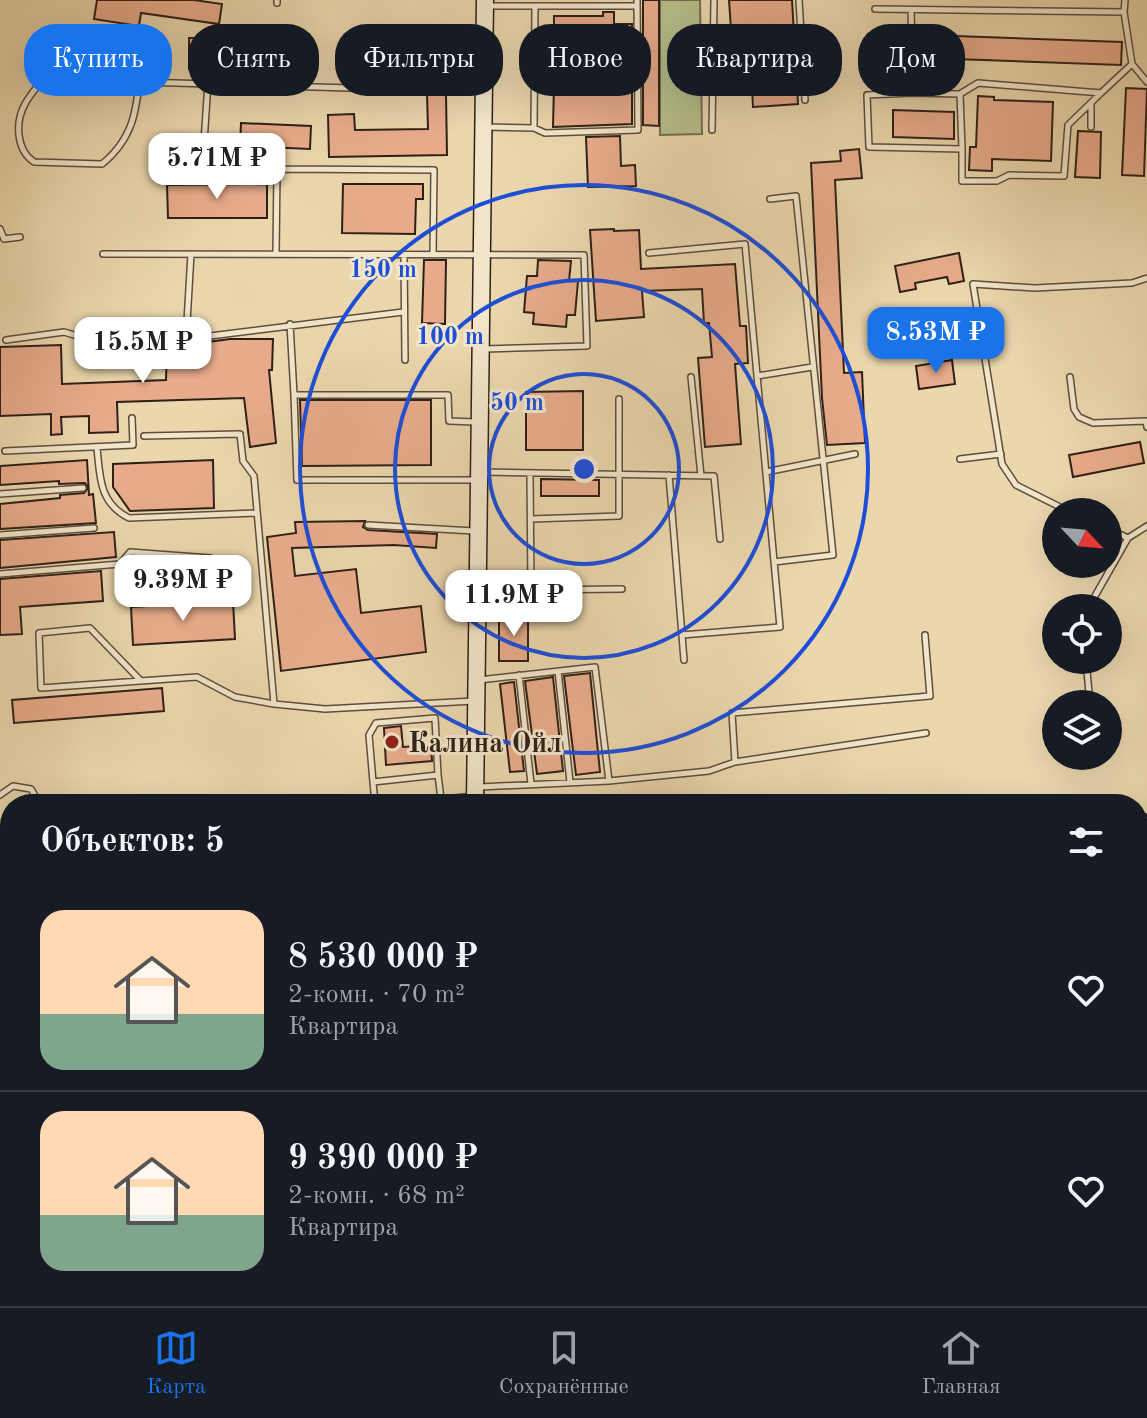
<!DOCTYPE html>
<html lang="ru">
<head>
<meta charset="utf-8">
<style>
	body { margin:0; font-family:"Old Standard TT",serif; background:#242831; color:#f1f3f6; height:100vh; display:flex; flex-direction:column; font-size:30px; white-space:nowrap }
	* { box-sizing:border-box; margin:0 }
	p { font-size:26px; color:#9ea1a6 }
	.icon { flex:none; width:44px; height:44px; fill:none; stroke:currentColor; stroke-width:2; stroke-linecap:round; stroke-linejoin:round }
	.map { position:relative; flex:1; overflow:hidden }
	.side { position:absolute; left:0px; top:794px; width:1148px; height:512px; display:flex; flex-direction:column; background:#171b24; border-radius:32px 32px 0 0; box-shadow:0 8px 32px #0002 }
	.side>* { flex:none }
	.top-card { position:absolute; left:24px; top:24px; width:1100px; height:72px; display:flex; gap:16px }
	.needle { width:52px; rotate:116deg }
	.tools { position:absolute; left:1042px; top:498px; display:grid; gap:16px }
	.tools a { display:grid; place-items:center; width:80px; height:80px; border-radius:50%; background:#171b24; box-shadow:0 8px 32px #0002; font-size:40px }
	.price { position:absolute; translate:-50% -68px; padding:0 18px; border-radius:16px; background:#fff; color:#222; font-size:26px; line-height:52px; filter:drop-shadow(0 2px 4px #0008) }
	.price::after { content:''; position:absolute; left:50%; top:48px; width:24px; height:18px; margin-left:-12px; background:inherit; clip-path:polygon(0 0,100% 0,50% 100%) }
	.price.active { background:#1a73e8; color:#fff }
	ul { padding:0; list-style:none }
	li { display:flex; align-items:center; gap:24px; height:200px; padding:0 40px }
	li+li { border-top:2px solid #363941 }
	li span { display:grid; place-items:center; flex:none; width:224px; height:160px; border-radius:24px; color:#555 }
	li>.icon { margin-inline-start:auto }
	span .icon { width:96px; height:96px; fill:#fffc; stroke-width:1 }
	li b { font-size:34px }
	h2 { display:flex; justify-content:space-between; align-items:center; height:96px; padding:0 40px; font-size:34px }
	.chip { padding:0 28px; border-radius:32px; background:#171b24; box-shadow:0 8px 32px #0002; font-size:28px; line-height:72px }
	.chip.active { background:#1a73e8; color:#fff }
	.menu { display:flex; justify-content:space-around; align-items:center; height:112px; border-top:2px solid #363941; background:#171b24; font-size:22px; color:#9ea1a6 }
	.menu a { display:grid; justify-items:center; gap:4px }
	.menu .active { color:#1a73e8 }
	.map>svg:first-child { display:block }
</style>
</head>
<body>
<div class="map">
<svg width="1147" height="1306" viewBox="0 0 1147 1306">
	<rect width="100%" height="100%" fill="#ebd7ae"/>
	<filter id="stains"><feTurbulence type="fractalNoise" baseFrequency=".0025" numOctaves="4"/><feColorMatrix values="0 0 0 0 .2 0 0 0 0 .09 0 0 0 0 .02 0 0 0 .5 -.17"/></filter>
	<radialGradient id="worn" r=".72"><stop offset=".6" stop-color="#630" stop-opacity="0"/><stop offset="1" stop-color="#630" stop-opacity=".3"/></radialGradient>
	<path fill="#b6be8b" stroke="#726f51" stroke-width="2" d="M660,0H700L702,134L660,135Z"/>
	<path fill="#e8ac8c" stroke="#2f2017" stroke-width="2" d="M97,0H194L222,4L219,24L141,13L139,26L94,19Z
		M643,0H659V126L643,125Z
		M729,0H792L798,104L753,107L749,28L731,29Z
		M603,12H614V24H632V124L553,127L554,85H546V61H554V16H603Z
		M928,35L1122,42L1121,65L928,58Z
		M189,38H209V69H189Z
		M91,64L134,69L131,94L88,88Z
		M1126,88L1147,89L1144,176L1122,175Z
		M427,94H446L447,155L329,157L328,115L354,114L355,130L428,129Z
		M978,96L994,97V100L1053,102L1051,161L992,159V171L969,170L970,147H976Z
		M893,110L954,112V139L893,137Z
		M241,123L311,126L310,149L240,146Z
		M1078,131L1101,132L1100,178L1075,177Z
		M620,136L621,166L635,165L636,186L588,187L586,137Z
		M859,149L862,178L835,180L844,373L862,372L865,443L827,445L822,398L811,163L841,161L840,151Z
		M267,184V218H168L167,185Z
		M343,184H423V199H416L415,234L342,233Z
		M614,229V231L639,230L641,269L735,264L740,326H746L748,363L735,364L741,444L705,447L698,358L712,357L709,323H704L702,289L642,291L644,317L596,321L590,230Z
		M959,253L964,281L949,284L947,277L915,283L916,289L900,292L895,266Z
		M424,260H446L445,324L422,323Z
		M538,260L571,261L569,281H578L575,315H567L566,327L533,324L534,313L524,312L527,276H537Z
		M230,339H273L272,370H269L276,443L250,447L244,398L117,402L118,432L89,433V416L61,417L62,434L51,435V414L0,416V347L61,345L62,384L166,380L167,347H200V343Z
		M952,360L955,384L919,389L916,366Z
		M583,391V450H526V392Z
		M300,400H431V465L302,466Z
		M1140,442L1144,463L1073,477L1069,455Z
		M87,460L89,495L93,494L96,523L0,529V504L60,498V495L84,493L88,488L85,483L59,484V481L0,485V466Z
		M213,460L214,508L130,511L113,487V464Z
		M541,479L599,480V496H541Z
		M365,521L363,527L368,530L437,534L436,548L394,545L292,548L295,576L356,569L361,613L421,606L426,652L281,671L267,537L296,533L295,522Z
		M114,532L116,557L0,568V540Z
		M101,571L103,601L20,607L22,634L0,635V579Z
		M233,601L235,639L133,645L131,607Z
		M499,616H528V661H499Z
		M590,673L600,772L576,775L564,676Z
		M553,677L563,771L537,774L525,681Z
		M514,682L524,771L510,772L500,684Z
		M162,688L164,711L14,723L12,700Z
		M401,726L403,747L431,745L432,761L386,765L384,728Z
		M10,981V1017L0,1018V982Z
		M6,1296H41L42,1306H7Z
		M1031,1296H1117L1124,1306H1031Z"/>
	<g fill="none" stroke-linecap="round" stroke-linejoin="round">
		<g stroke="#5e4e3d" stroke-width="8">
			<path id="lane" d="M799,0L805,100
				M277,3V0
				M490,6H637
				M875,9L1124,12L1132,64L1147,82
				M911,10L913,93L960,94L978,83L1101,93L1132,64
				M1124,12L1125,0
				M70,49L142,55C137,99 139,134 102,164L34,162C16,150 15,122 25,104C36,84 56,66 70,49Z
				M139,82L350,88L359,68L481,78
				M913,93L867,95L869,147L962,149L960,94
				M1091,104V127
				M485,127L534,128L535,6
				M534,128L545,133L638,130L637,0
				M712,130L714,0
				M204,142L208,83
				M962,149V181H997L1009,175L1064,176L1068,125L1101,93
				M221,166L277,169
				M770,199L796,196L833,555L774,562
				M0,229L4,239L20,237
				M649,253L745,244L780,627L682,635
				M103,254L584,255L587,346L484,349
				M276,254L277,169L434,170L433,255
				M404,255L405,360
				M290,324L294,395H448L449,421L475,422
				M186,339L191,254
				M6,340L64,332L101,343L186,339L403,312
				M757,376L812,367
				M691,377L701,476
				M1070,377L1074,409L1079,417L1093,423L1146,421L1147,427
				M294,395L297,480H475
				M144,436L240,434L243,461L254,476L274,704L325,709L474,701
				M97,448C100,477 99,503 129,518L257,513
				M5,451L133,445L132,418
				M960,459L1001,454
				M482,472L714,476L720,539
				M766,472L855,454
				M530,473L531,590L622,589
				M669,475L684,660
				M0,494L83,488
				M1070,512L1016,485L1002,464L973,284L1035,288L1132,283L1147,278
				M531,519L619,516V399
				M368,525L474,531
				M1108,529L1128,538L1147,526
				M0,535L94,528
				M0,574L120,564L130,552L210,558
				M1093,608L1095,596L1128,538
				M1086,660L1090,704
				M558,671L570,782
				M519,675L531,784
				M140,680L90,628L39,633L41,688L197,677L235,697L274,704
				M479,680L595,667L609,781
				M735,762L926,733
				M373,782L369,735L376,723L435,718L438,775
				M480,787L609,781L709,771L735,762L732,713L930,696L925,635
				M0,795L13,786L31,789L40,804
				M375,804L373,782L438,775L441,799
				M394,804L474,796
				M0,893L10,892
				M1138,900H1147
				M1138,938H1147
				M1138,1005H1147
				M0,1035L10,1033
				M1138,1097H1147
				M0,1107H10
				M0,1127L4,1184
				M1138,1146L1147,1145
				M1138,1187L1145,1243
				M0,1227L1,1238H10
				M52,1296H53
				M69,1296L82,1306
				M129,1296L134,1306
				M207,1296L209,1306
				M563,1296L565,1306
				M731,1297L732,1306
				M432,1306L445,1302L447,1306
				M686,1306L731,1297L879,1301V1306
				M1136,1306V1296"/>
		</g>
		<g stroke="#2f2017" stroke-width="19">
			<path id="secondary" d="M475,804L485,0
				M1138,1257H1147
				M305,1306L322,1296"/>
		</g>
		<use href="#lane" stroke="#f2e5ca" stroke-width="5"/>
		<use href="#secondary" stroke="#f2e5ca" stroke-width="16"/>
		<path stroke="#2f2017" stroke-width="4" stroke-dasharray="14 14" stroke-linecap="butt" d="M1138,816L1147,815
			M0,903L10,902"/>
	</g>
	<g fill="none" stroke="#1d4ed8" stroke-width="4">
		<circle cx="584" cy="469" r="95"/>
		<circle cx="584" cy="469" r="189"/>
		<circle cx="584" cy="469" r="284"/>
	</g>
	<circle fill="#8f2418" stroke="#f2e5ca" stroke-width="3" cx="392" cy="742" r="8"/>
	<g text-anchor="middle" stroke-width="6" stroke-linejoin="round" paint-order="stroke">
		<g font-size="28" font-weight="bold" fill="#2f2017" stroke="#f2e5ca" text-anchor="start">
			<text x="408" y="752">Калина Ойл</text>
		</g>
	</g>
	<circle cx="584" cy="469" r="12" fill="#1d4ed8" stroke="#f2e5ca" stroke-width="4"/>
	<g font-size="24" text-anchor="middle" font-weight="bold" fill="#1d4ed8" stroke="#f2e5ca" stroke-width="6" stroke-linejoin="round" paint-order="stroke">
		<text x="383" y="277">150 m</text>
		<text x="450" y="344">100 m</text>
		<text x="517" y="410">50 m</text>
	</g>
	<rect width="100%" height="100%" filter="url(#stains)"/>
	<rect width="100%" height="100%" fill="url(#worn)"/>
</svg>
<div class="tools">
<a><svg class="needle" viewBox="-14 -14 28 28"><path d="M0-13l5 13h-10z" fill="#e53935"/><path d="M0 13l5-13h-10z" fill="#9ea1a6"/></svg></a>
<a><svg class="icon" aria-label="locate" viewBox="0 0 24 24"><circle cx="12" cy="12" r="6"/><path d="M12 2v4M12 18v4M2 12h4M18 12h4"/></svg></a>
<a><svg class="icon" aria-label="layers" viewBox="0 0 24 24"><path d="M12 4l9 5-9 5-9-5zM3 14l9 5 9-5"/></svg></a>
</div>
<b class="price" style="left:217px;top:201px">5.71M ₽</b>
<b class="price active" style="left:936px;top:375px">8.53M ₽</b>
<b class="price" style="left:143px;top:385px">15.5M ₽</b>
<b class="price" style="left:183px;top:623px">9.39M ₽</b>
<b class="price" style="left:514px;top:638px">11.9M ₽</b>
<div class="top-card">
<a class="chip active">Купить</a>
<a class="chip">Снять</a>
<a class="chip">Фильтры</a>
<a class="chip">Новое</a>
<a class="chip">Квартира</a>
<a class="chip">Дом</a>
</div>
<section class="side">
<h2>Объектов: 5<svg class="icon" aria-label="filters" viewBox="0 0 24 24"><path d="M4 7h16M4 17h16"/><circle cx="9" cy="7" r="2"/><circle cx="15" cy="17" r="2"/></svg></h2>
<ul>
<li><span style="background:linear-gradient(#ffd9b3 65%,#7fa58c 0)"><svg class="icon" aria-label="home" viewBox="0 0 24 24"><path d="M3 11l9-7 9 7M6 9v11h12V9"/></svg></span><div><b>8 530 000 ₽</b><p>2-комн. · 70 m²</p><p>Квартира</p></div><svg class="icon" aria-label="heart" viewBox="0 0 24 24"><path d="M12 20l-8-8c-3-5 5-10 8-4 3-6 11-1 8 4z"/></svg></li>
<li><span style="background:linear-gradient(#ffd9b3 65%,#7fa58c 0)"><svg class="icon" aria-label="home" viewBox="0 0 24 24"><path d="M3 11l9-7 9 7M6 9v11h12V9"/></svg></span><div><b>9 390 000 ₽</b><p>2-комн. · 68 m²</p><p>Квартира</p></div><svg class="icon" aria-label="heart" viewBox="0 0 24 24"><path d="M12 20l-8-8c-3-5 5-10 8-4 3-6 11-1 8 4z"/></svg></li>
</ul>
</section>
</div>
<nav class="menu">
<a class="active"><svg class="icon" aria-label="map" viewBox="0 0 24 24"><path d="M3 6l6-2 6 2 6-2v14l-6 2-6-2-6 2zM9 4v14M15 6v14"/></svg>Карта</a>
<a><svg class="icon" aria-label="saved" viewBox="0 0 24 24"><path d="M7 4h10v16l-5-4-5 4z"/></svg>Сохранённые</a>
<a><svg class="icon" aria-label="home" viewBox="0 0 24 24"><path d="M3 11l9-7 9 7M6 9v11h12V9"/></svg>Главная</a>
</nav>
</body>
</html>
